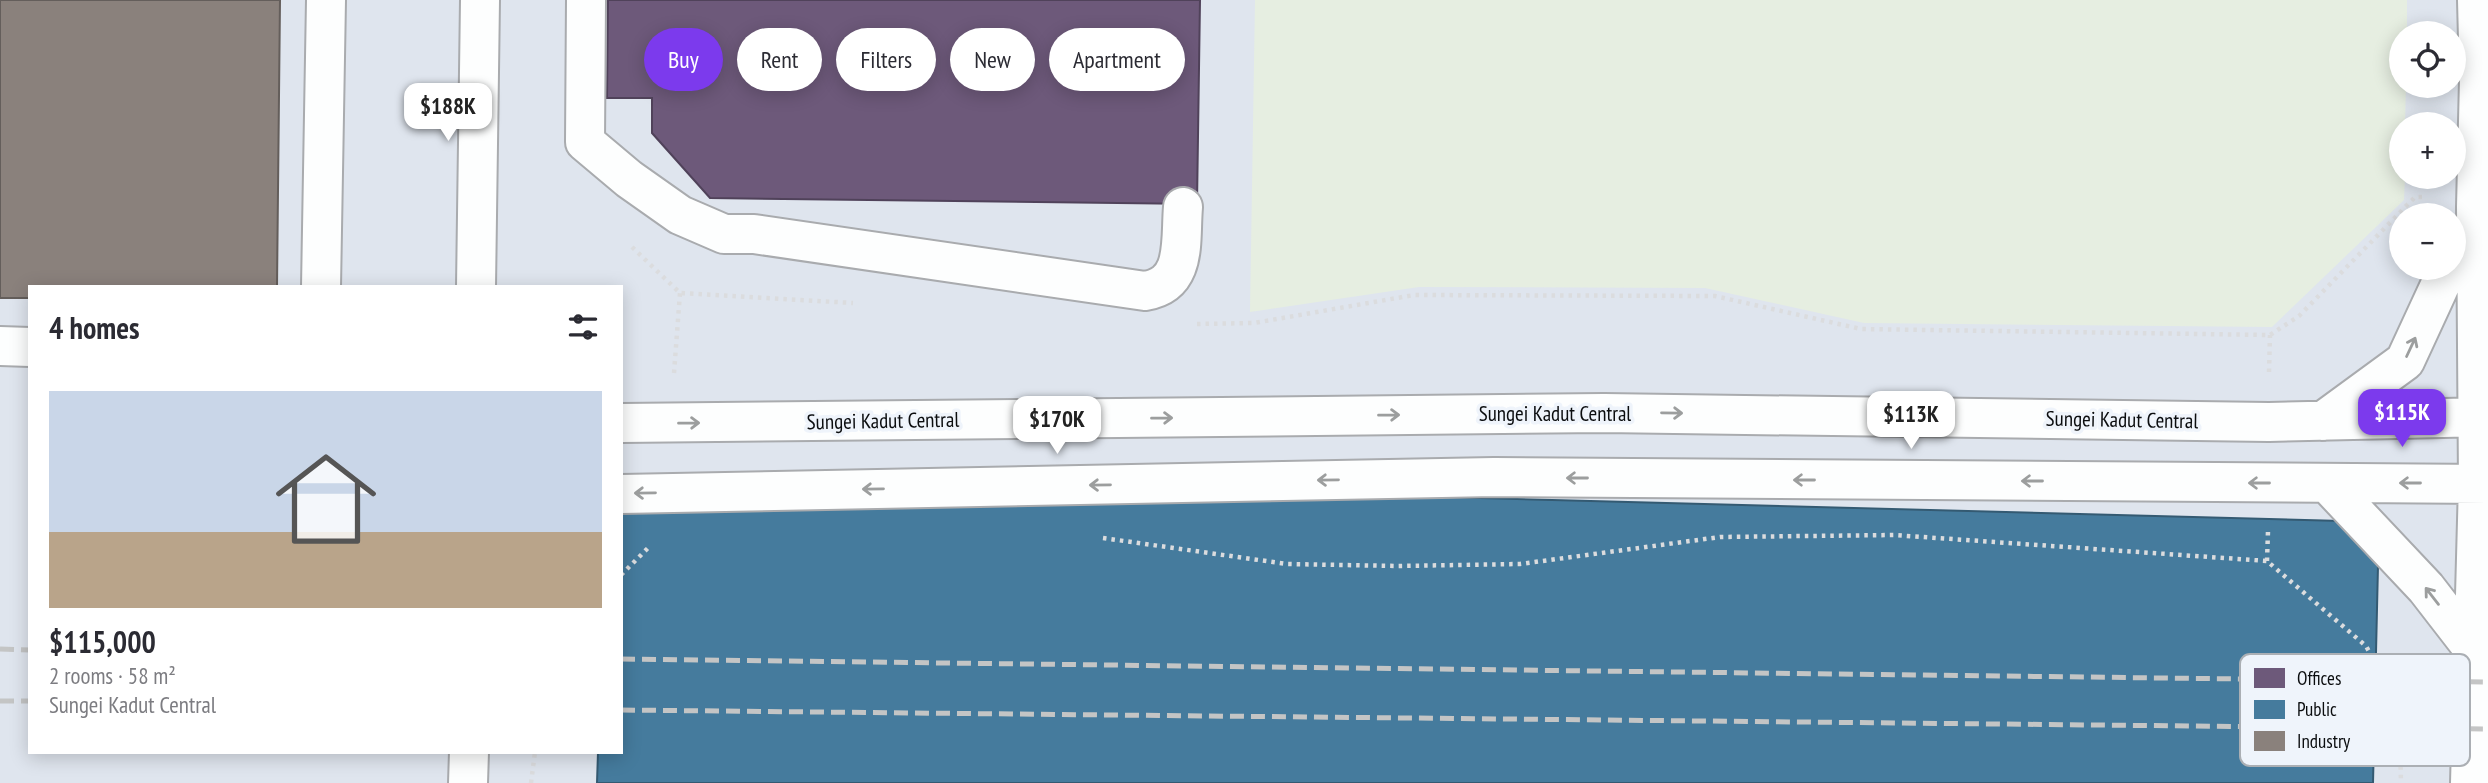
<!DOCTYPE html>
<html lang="en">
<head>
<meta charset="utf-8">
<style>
	body { margin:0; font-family:"PT Sans Narrow",sans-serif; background:#f7f7f7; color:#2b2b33; height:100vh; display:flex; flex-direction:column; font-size:26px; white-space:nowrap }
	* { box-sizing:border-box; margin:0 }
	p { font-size:23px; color:#7c7c81 }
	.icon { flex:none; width:38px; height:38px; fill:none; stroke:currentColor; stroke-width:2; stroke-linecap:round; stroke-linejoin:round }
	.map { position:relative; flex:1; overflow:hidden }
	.panel { position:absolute; left:28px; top:285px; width:595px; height:469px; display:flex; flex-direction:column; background:#fff; border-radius:0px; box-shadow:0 4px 18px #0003 }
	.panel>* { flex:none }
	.banner { position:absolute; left:644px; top:28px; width:665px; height:63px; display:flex; gap:14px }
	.fabs { position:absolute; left:2389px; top:21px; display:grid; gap:14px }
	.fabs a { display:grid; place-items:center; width:77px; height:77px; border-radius:50%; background:#fff; box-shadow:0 4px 18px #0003; font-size:35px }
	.price { position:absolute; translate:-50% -60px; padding:0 16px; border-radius:14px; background:#fff; color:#222; font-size:23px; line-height:46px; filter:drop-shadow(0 2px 4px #0008) }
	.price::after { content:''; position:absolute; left:50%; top:42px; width:21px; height:16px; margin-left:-10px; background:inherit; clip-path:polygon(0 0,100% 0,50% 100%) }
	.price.selected { background:#7c3aed; color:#fff }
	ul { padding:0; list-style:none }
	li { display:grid; align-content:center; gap:14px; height:371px; padding:0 21px }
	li+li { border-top:2px solid #e1e1e2 }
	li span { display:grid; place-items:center; height:217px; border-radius:0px; color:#555 }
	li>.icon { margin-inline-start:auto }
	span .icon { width:126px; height:126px; fill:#fffc; stroke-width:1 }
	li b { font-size:30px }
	h2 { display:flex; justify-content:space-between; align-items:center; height:84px; padding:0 21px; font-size:30px }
	.tag { padding:0 24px; border-radius:32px; background:#fff; box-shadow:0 4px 18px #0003; font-size:24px; line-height:63px }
	.tag.selected { background:#7c3aed; color:#fff }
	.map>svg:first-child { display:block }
</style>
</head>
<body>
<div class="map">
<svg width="2488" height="783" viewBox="0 0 2488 783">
	<rect width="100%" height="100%" fill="#f2f5f8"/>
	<path fill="#dfe5ee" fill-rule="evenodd" d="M0,0H2488V783H0ZM2401,33H2454V86H2401ZM2401,124H2454V177H2401ZM2401,215H2454V268H2401ZM30,287H621V752H30Z"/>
	<path fill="#e6eee1" d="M1255,0H2407V33H2401V86H2406L2405,124H2401V177H2405L2404,200L2272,327L1864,323L1705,288L1419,287L1250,312Z"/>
	<path fill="#6d597a" stroke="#50425a" stroke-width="2" d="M608,0H1200L1197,204L710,198L652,133V98H607Z"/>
	<path fill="#457b9d" stroke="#345a72" stroke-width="2" d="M621,475L2379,522L2373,783H597L598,752H621Z"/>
	<path fill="#8a817c" stroke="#645e5b" stroke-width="2" d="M0,0H280L277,287H30V298H0Z"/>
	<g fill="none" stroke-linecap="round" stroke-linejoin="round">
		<g stroke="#a9abae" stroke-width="42">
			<path id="minor" d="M586,0L585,142L629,179L680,215L724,234H754L1145,291C1188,284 1180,241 1183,207
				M321,287L326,0
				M476,287L480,0
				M0,346L30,347
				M2323,421L2405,361L2448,268
				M621,423L1604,413L2269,422L2488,417
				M2328,484L2426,588L2474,650
				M621,494L1494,477L2488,484
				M468,783L469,752
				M2470,783L2478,483L2476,207L2479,79L2477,0"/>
		</g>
		<path stroke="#dbdcde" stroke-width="4.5" stroke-dasharray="3.5 5" stroke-linecap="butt" d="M632,247L680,293L853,303
			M1197,324L1254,323L1414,295L1715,296L1861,329L2270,335L2299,316L2415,197H2425
			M2269,372L2270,335
			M674,373L680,293
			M1103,538L1287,564L1398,566L1520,564L1720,537L1894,535L2267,561L2366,646L2399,705L2401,783
			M2267,561L2268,531
			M621,575L651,545
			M531,783L535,752"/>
		<use href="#minor" stroke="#fdfefe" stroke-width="38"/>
		<path stroke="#c4c5c5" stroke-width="5" stroke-dasharray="14 7" stroke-linecap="butt" d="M0,649L30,650
			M621,659L2488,682
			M0,701H30
			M621,710L2488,729"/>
	</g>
	<defs><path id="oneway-shaft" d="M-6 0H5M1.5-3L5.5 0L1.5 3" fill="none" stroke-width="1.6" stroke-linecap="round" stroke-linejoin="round" transform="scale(1.75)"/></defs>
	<g stroke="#9c9e9e">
		<use href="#oneway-shaft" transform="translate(2411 347) rotate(-65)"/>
		<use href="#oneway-shaft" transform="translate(1672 413) rotate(1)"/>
		<use href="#oneway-shaft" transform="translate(1389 415) rotate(-1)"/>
		<use href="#oneway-shaft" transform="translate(1162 418) rotate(-1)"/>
		<use href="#oneway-shaft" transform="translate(689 423) rotate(-1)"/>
		<use href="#oneway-shaft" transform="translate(1577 478) rotate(-180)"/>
		<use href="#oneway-shaft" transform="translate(1328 480) rotate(179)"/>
		<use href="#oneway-shaft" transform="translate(1804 480) rotate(-180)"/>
		<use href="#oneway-shaft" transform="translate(2032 481) rotate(-180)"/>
		<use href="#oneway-shaft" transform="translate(2259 483) rotate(-180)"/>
		<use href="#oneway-shaft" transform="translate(2410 483) rotate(180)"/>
		<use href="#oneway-shaft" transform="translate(1100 485) rotate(179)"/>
		<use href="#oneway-shaft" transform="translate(873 489) rotate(179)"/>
		<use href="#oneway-shaft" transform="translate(645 493) rotate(179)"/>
		<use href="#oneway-shaft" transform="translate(2432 596) rotate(-128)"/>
	</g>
	<g text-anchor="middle" stroke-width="7" stroke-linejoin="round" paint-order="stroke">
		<g font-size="21" fill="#0b0d0f" stroke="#eff4fb">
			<text x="1555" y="421">Sungei Kadut Central</text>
			<text transform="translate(2122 420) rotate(1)" y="7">Sungei Kadut Central</text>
			<text transform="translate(883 421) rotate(-1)" y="7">Sungei Kadut Central</text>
		</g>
	</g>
	<rect x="2240" y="654" width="230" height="112" rx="10" fill="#eff4fb" stroke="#abafb4" stroke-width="2"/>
	<rect x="2254" y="668" width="31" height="20" fill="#6d597a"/>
	<rect x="2254" y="700" width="31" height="19" fill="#457b9d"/>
	<rect x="2254" y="731" width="31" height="20" fill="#8a817c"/>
	<g font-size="19" fill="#0b0d0f">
		<text x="2297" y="685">Offices</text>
		<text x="2297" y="716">Public</text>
		<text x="2297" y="748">Industry</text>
	</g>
</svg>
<div class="fabs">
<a><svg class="icon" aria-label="locate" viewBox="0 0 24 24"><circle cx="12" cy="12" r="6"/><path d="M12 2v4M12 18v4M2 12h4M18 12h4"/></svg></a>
<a>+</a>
<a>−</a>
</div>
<b class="price" style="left:448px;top:143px">$188K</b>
<b class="price selected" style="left:2402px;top:449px">$115K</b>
<b class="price" style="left:1911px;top:451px">$113K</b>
<b class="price" style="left:1057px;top:456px">$170K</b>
<div class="banner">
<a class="tag selected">Buy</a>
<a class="tag">Rent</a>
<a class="tag">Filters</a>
<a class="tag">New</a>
<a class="tag">Apartment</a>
</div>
<section class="panel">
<h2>4 homes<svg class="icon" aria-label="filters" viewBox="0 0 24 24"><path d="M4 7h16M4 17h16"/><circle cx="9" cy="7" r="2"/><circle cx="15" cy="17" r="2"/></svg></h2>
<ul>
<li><span style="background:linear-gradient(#c9d6e8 65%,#b9a48a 0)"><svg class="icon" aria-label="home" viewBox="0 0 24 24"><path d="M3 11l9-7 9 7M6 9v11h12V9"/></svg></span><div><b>$115,000</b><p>2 rooms · 58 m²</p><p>Sungei Kadut Central</p></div></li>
</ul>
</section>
</div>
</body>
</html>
